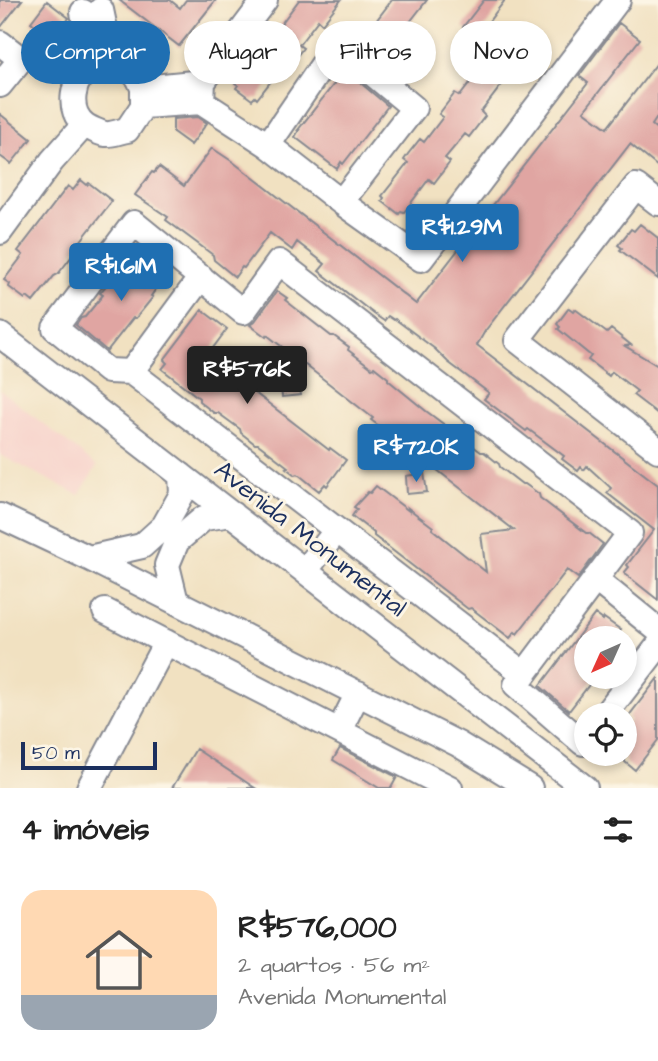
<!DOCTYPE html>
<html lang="pt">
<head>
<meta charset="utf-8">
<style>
	body { margin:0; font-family:"Architects Daughter",sans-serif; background:#f6f6f6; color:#222; height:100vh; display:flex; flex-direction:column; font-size:26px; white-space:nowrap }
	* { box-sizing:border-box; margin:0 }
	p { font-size:23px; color:#767676 }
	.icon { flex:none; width:38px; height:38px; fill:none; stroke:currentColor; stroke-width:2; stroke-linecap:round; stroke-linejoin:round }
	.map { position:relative; height:788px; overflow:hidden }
	.panel { display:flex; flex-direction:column; background:#fff; flex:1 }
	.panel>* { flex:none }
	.guide { position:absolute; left:21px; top:21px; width:616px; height:63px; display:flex; gap:14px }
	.needle { width:46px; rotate:225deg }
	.tools { position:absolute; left:574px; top:626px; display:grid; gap:14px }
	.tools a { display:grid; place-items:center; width:63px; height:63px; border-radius:50%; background:#fff; box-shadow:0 4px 10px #0003; font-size:35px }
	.scale { position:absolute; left:21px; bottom:18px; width:136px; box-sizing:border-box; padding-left:7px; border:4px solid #1b2f5e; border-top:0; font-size:19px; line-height:24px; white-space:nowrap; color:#1b2f5e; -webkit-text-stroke:5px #fcf5e5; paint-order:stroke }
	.price { position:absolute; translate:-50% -60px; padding:0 16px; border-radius:7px; background:#1f6fb2; color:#fff; font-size:23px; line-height:46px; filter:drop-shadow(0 2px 4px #0008) }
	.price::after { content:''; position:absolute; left:50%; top:42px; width:21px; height:16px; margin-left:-10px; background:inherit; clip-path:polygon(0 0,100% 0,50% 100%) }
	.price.active { background:#222; color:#fff }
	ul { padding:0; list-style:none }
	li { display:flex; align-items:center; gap:21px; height:175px; padding:0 21px }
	li span { display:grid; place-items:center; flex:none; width:196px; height:140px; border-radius:21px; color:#555 }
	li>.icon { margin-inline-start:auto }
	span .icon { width:84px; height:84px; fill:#fffc; stroke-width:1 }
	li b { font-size:30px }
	h2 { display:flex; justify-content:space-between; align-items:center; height:84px; padding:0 21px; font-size:30px }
	.tag { padding:0 24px; border-radius:32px; background:#fff; box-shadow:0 4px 10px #0003; font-size:24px; line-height:63px }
	.tag.active { background:#1f6fb2; color:#fff }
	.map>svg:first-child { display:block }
</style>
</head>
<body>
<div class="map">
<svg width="658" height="788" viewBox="0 0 658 788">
	<rect width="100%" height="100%" fill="#fcf5e5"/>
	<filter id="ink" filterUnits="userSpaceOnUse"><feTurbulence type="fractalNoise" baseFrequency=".0143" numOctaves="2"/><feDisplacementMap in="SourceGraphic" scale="14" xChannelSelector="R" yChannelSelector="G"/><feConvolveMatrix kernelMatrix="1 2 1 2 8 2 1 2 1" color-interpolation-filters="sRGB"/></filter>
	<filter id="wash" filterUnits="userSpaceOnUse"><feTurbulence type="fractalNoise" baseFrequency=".00686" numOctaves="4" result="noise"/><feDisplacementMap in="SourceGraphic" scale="28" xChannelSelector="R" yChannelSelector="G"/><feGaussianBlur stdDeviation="1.57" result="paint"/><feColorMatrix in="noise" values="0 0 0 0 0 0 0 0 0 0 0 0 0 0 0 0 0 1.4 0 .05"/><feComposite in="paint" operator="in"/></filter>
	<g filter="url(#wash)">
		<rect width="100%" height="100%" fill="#f1e1c1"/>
		<path fill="#f7d0c9" d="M0,390L97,466L79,495L0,455Z"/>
		<g id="blocks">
			<path fill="#e0a5a2" d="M0,0H22L0,28Z
				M119,0H170L180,8L186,0H216L179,46Z
				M299,0H341L322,24L318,20L299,45L303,48L287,69L283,66L257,99L255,97L252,100L236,88L238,85L235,83L261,49L257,46L263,38L273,25L278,28Z
				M392,0H427L406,27L424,41L422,44L429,49L427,52L433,56L415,79L409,74L404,80L364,47L368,42L363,38Z
				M484,0H505L477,37L463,27Z
				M47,1L69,18L59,33L47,34L31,22Z
				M619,23L640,39L584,111L607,128L658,62V116L652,125L658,130V167L630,144L485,331L477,345L658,485V600L624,573L629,567L627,565L654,530L607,493L611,488L587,466L584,470L581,467L578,471L562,459L564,456L528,429L526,431L484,399L489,393L448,362L435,349L395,319L394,320L388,316L384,321L374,314L319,271L325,264L297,242L292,250L270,233L244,268L242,267L235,277L214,260L213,255L166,220L168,217L135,195L152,172L154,173L159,167L184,186L212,148L233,162L416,304L588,83L579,76Z
				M484,57L507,74L504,78L506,79L481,112L485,116L469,137L465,134L445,158L450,162L434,183L429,179L404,212L401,211L399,214L382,201L384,198L382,196L408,163L404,160L408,154L420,139L424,142L443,117L439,114L455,93L460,96L479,71L475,68Z
				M345,70L388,106L343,164L341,162L337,169L295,137L299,130H298Z
				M0,114L31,139L11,164L0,156Z
				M198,117L207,123L191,145L173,132V119Z
				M81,180L87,185L89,183L112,201L72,252V256L58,274L54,276L33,302L27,297L25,299L9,287L10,284L4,280L23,255L18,251L68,186L73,190Z
				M640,224L658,238V279L620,250L622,248L618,245L631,229L634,231Z
				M133,256L140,261L141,259L158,272L156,274L163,279L151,296L153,297L136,318H133L107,351L76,325L81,318L85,317L103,295L100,293L113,277H117Z
				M277,291L287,298L285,300L331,336H334L349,347L348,350L372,368L374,367L388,378V380L426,411L481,452H484L499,464L500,467L522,484H525L539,494L540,498L586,533H589L603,544L578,578L567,570L517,634L515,632L510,638L471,608L468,609L374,536V533L352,516L357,509L354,507L368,492L370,493L376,486L409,511L408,508L433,527L432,529L486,572L481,534L514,530L423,459L424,457L388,429L386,431L371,420L373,418L267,335L266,337L250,325L255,321Z
				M569,308L573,311L575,309L607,333L611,329L631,345L625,346L658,366V414L633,395L637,391L612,372L609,376L588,360L591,356L558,329L560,327L557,324Z
				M202,310L227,329L207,356L329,450L330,448L346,460L327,486L325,484L319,491L298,474L295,475L286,468L288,467L258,444H255L241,433L240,429L218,413H214L199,401V398L162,369L167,363L164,360Z
				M298,376L301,395L282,397L280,378Z
				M424,473L427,492L407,494L406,476Z
				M595,614L603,620L604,618L621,630L615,639H586V677H595L569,711L540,686Z
				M658,678V740L635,770L625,762V728L631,720L628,717Z
				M340,748L397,777L391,788H379L333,760Z
				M196,749L255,788H172Z"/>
		</g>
	</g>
	<g filter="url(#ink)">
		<use href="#blocks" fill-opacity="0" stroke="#868890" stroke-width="2"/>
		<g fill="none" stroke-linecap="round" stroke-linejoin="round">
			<g stroke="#868890" stroke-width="28">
				<path id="minor" d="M265,0L203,82L202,102L268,145L341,202L421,259L618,0
					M101,10L112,62
					M83,12L93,65
					M0,43L21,59L0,85
					M112,62L124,65L138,77L143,88V106L127,130C120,131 112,135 105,134C100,133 89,128 85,125C66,111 72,79 90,67C96,63 105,63 112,62Z
					M143,88L203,82
					M143,106L202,102
					M268,145L337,44L414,108L341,202
					M658,203L636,186L517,340L658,450
					M0,232L52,161L84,125
					M201,277L131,372L524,674
					M0,335L585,788
					M131,372L108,371L55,328L134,223L243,312L279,262L630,533L516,685L583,743L586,739
					M0,516L89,558L458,744L530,788
					M89,558L142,546L164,526L182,494L181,475
					M305,571L337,530
					M595,579L658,630
					M176,602L167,565L177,541L204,518L232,514
					M105,611L450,788
					M604,716L658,646
					M339,731L358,693
					M89,788L166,642"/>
			</g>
			<use href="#minor" stroke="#fff" stroke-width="24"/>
		</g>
	</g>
	<g text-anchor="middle" stroke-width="6" stroke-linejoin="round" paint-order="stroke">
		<g font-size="26" fill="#1b2f5e" stroke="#fcf5e5">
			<text transform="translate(311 538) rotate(38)" y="9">Avenida Monumental</text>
		</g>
	</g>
</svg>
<div class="tools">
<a><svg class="needle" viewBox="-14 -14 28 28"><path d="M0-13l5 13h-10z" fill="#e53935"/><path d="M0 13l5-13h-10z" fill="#767676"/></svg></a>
<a><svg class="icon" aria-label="locate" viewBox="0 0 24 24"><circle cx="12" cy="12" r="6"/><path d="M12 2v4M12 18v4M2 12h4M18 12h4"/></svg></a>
</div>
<div class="scale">50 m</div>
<b class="price" style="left:462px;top:264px">R$1.29M</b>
<b class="price" style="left:121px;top:303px">R$1.61M</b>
<b class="price active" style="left:247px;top:406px">R$576K</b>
<b class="price" style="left:416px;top:484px">R$720K</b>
<div class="guide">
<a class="tag active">Comprar</a>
<a class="tag">Alugar</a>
<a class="tag">Filtros</a>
<a class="tag">Novo</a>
</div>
</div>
<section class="panel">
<h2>4 imóveis<svg class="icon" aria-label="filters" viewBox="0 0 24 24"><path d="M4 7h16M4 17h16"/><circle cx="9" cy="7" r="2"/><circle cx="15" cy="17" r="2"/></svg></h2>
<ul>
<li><span style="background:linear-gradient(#ffd9b3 75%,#9aa5b1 0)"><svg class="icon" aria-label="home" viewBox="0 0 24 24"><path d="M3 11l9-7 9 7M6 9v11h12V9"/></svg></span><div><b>R$576,000</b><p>2 quartos · 56 m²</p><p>Avenida Monumental</p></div></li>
</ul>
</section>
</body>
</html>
